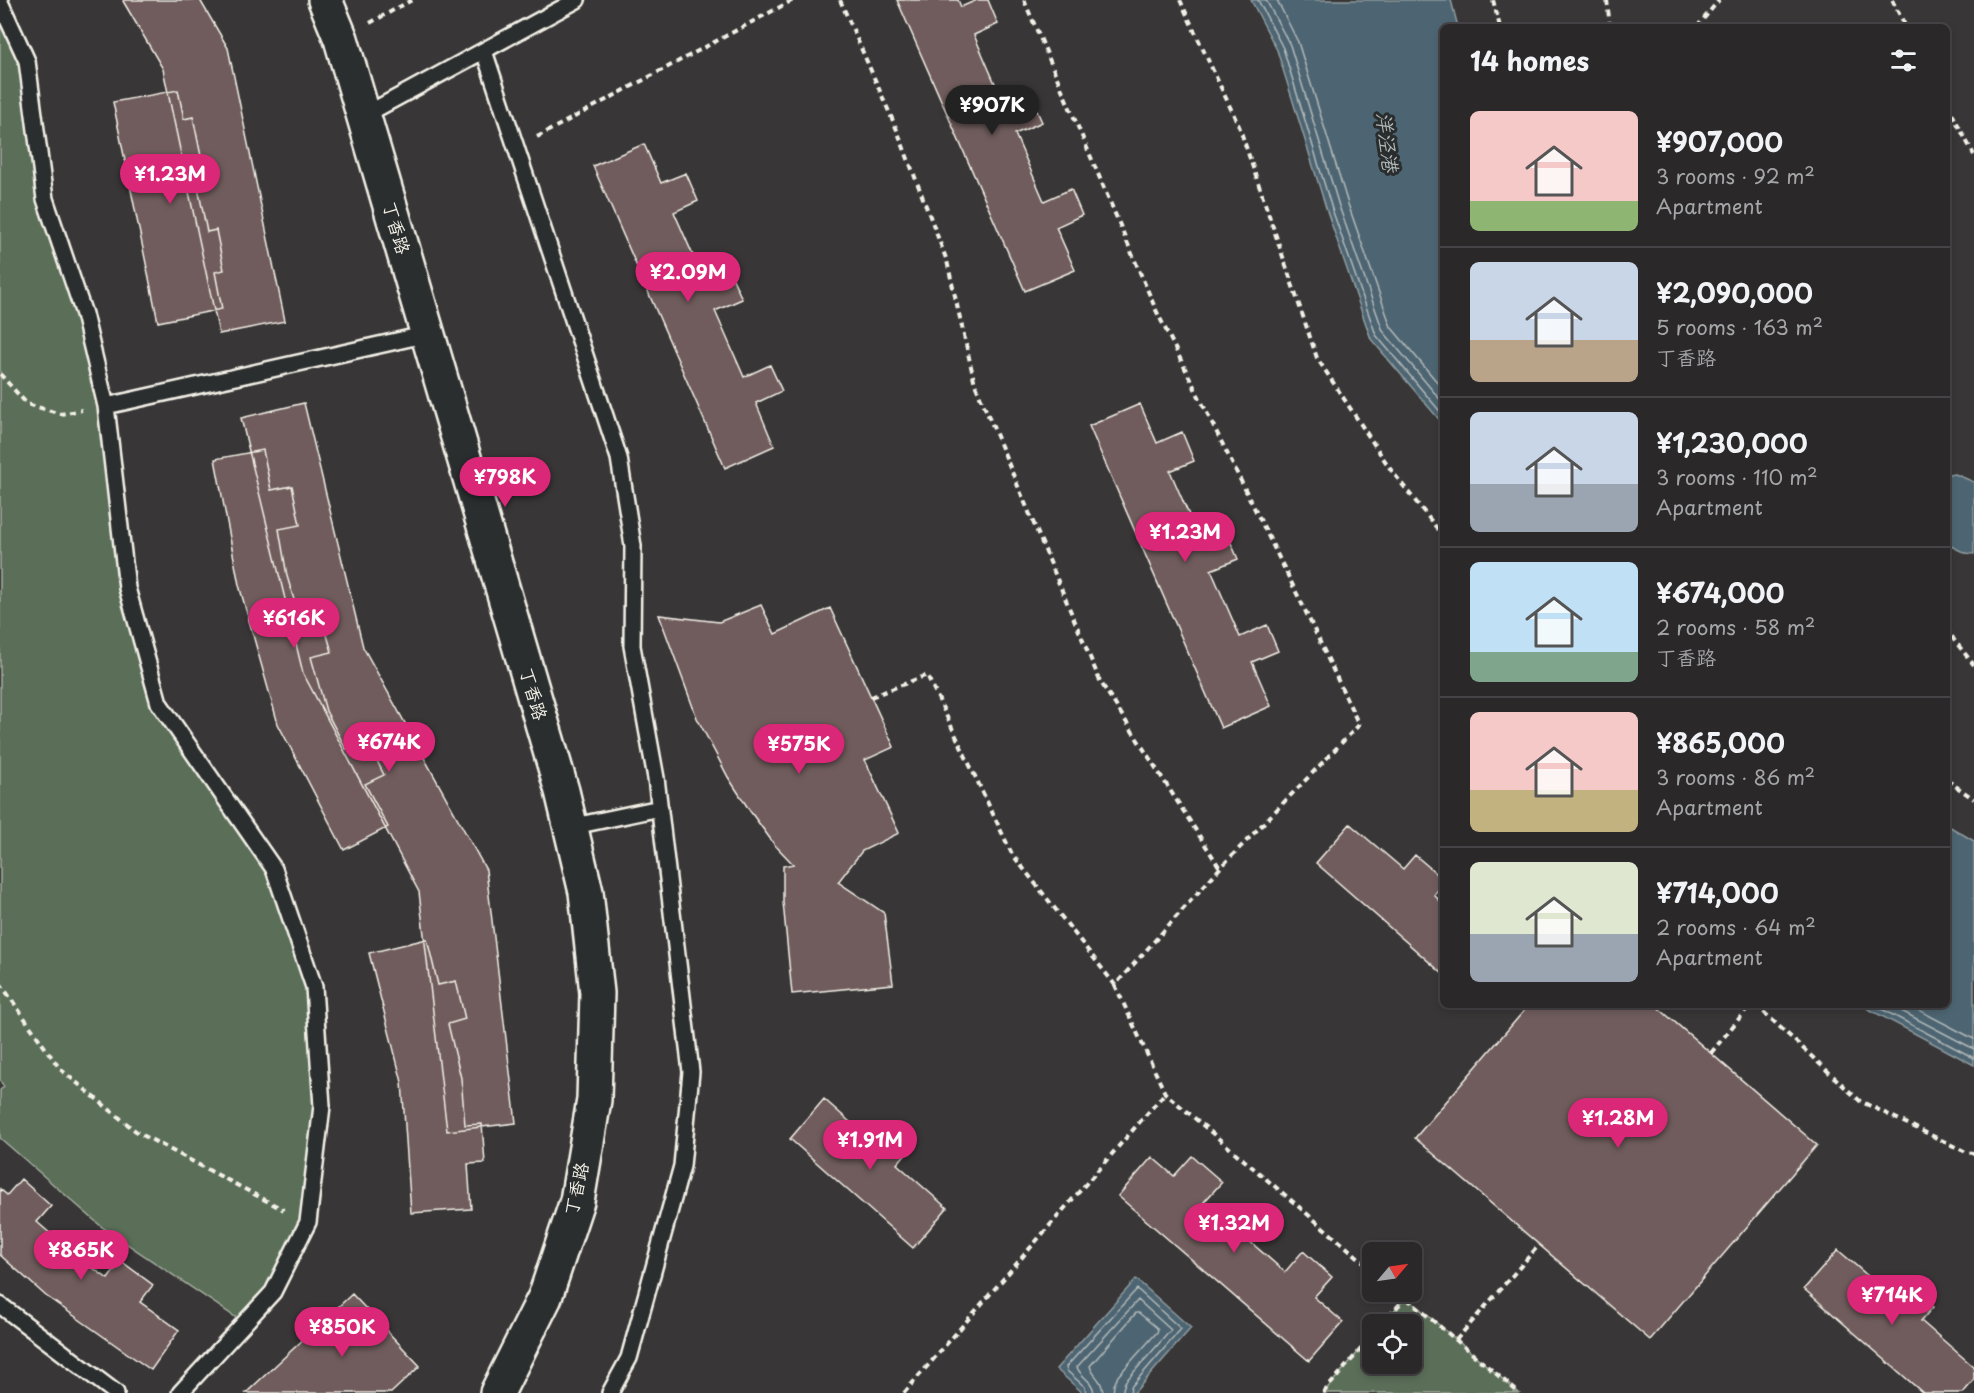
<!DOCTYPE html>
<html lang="en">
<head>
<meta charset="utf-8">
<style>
	body { margin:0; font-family:"Playpen Sans","LXGW WenKai TC",sans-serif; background:#363435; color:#f1f3f6; height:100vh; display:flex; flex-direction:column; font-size:22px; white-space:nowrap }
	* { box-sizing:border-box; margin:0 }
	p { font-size:20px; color:#a5a6a8 }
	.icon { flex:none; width:33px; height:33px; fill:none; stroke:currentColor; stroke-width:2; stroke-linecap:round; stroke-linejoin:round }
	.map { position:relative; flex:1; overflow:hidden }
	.side { position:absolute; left:1440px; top:24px; width:510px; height:984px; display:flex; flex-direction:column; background:#2a2829; border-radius:9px; box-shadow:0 3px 9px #0003,0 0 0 2px #464446 }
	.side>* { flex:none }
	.needle { width:39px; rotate:61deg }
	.fabs { position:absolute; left:1362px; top:1242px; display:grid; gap:12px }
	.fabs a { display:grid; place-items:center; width:60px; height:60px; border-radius:9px; background:#2a2829; box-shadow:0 3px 9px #0003,0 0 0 2px #464446; font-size:30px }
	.price { position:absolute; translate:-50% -51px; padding:0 14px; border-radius:21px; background:#db2777; color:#fff; font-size:20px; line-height:39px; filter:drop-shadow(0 2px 3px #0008) }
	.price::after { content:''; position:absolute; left:50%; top:36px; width:18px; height:14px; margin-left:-9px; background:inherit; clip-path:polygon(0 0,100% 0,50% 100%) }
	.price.on { background:#222; color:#fff }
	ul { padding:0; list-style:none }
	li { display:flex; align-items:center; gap:18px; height:150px; padding:0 30px }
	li+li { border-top:2px solid #464446 }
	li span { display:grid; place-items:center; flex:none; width:168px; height:120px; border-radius:9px; color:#555 }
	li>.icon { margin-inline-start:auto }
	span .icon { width:72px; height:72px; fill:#fffc; stroke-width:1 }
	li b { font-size:26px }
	h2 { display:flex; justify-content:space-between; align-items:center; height:72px; padding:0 30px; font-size:26px }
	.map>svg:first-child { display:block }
</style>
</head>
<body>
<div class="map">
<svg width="1974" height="1393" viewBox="0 0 1974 1393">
	<rect width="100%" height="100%" fill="#383637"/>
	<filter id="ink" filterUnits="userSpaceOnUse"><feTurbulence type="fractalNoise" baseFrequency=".0167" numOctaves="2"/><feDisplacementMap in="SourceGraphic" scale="12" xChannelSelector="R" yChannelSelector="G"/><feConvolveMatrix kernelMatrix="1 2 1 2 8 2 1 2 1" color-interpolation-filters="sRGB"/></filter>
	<g filter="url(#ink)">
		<path fill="#5a6e59" stroke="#a7b0a0" stroke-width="1.5" d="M0,2L27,61L45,199L106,406L127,588L159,703L274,869L314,987L322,1106L308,1222L273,1292L244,1323L102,1227L0,1138V1090L4,1087L0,1080Z
			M1406,1297L1519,1393H1323L1372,1336V1364H1412V1324H1382Z"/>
		<path fill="#4e6572" stroke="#909da1" stroke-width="1.5" d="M1251,0H1451L1458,27H1443V424L1371,339L1327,211L1277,50Z
			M1955,474L1974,482V554L1965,553L1947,544V475Z
			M1947,825L1974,841V1065L1861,1005H1947Z
			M1136,1279L1191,1328L1134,1393H1083L1056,1369Z"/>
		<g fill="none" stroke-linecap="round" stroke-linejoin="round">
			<path stroke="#b2b9b9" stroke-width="1.5" d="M1258,0L1283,48L1332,209L1376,335L1443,415
				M1266,0L1290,45L1339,206L1383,331L1443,403
				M1277,0L1298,42L1348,204L1391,327L1443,389
				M1874,1005L1974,1058
				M1890,1005L1974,1049
				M1909,1005L1974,1039
				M1086,1393L1085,1387L1067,1371L1066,1367L1137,1289L1181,1329L1131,1387L1130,1393
				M1094,1393C1093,1380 1080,1377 1077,1367L1138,1300L1171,1330L1125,1382L1122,1393
				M1103,1393C1102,1378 1093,1377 1090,1366L1136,1313H1139L1157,1328L1158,1331L1118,1376L1114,1385L1113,1393"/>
		</g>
		<path fill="#6f5c5c" stroke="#f4f1e8" stroke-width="1.5" d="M124,0H200L228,48L285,321L219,334L163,69L123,1Z
			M897,0H958L961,7L977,0H988L998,24L974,35L1003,102L1028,91L1042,122L1015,134L1044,201L1071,189L1082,215L1056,227L1075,270L1025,291Z
			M178,90L184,119L193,117L201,156L192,158L207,232L216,230L224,270L215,272L222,309L158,322L113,102Z
			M644,144L661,183L686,173L698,201L674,212L703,278L728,268L742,299L715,311L744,377L770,365L782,391L756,403L774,446L725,468L593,166Z
			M304,403L363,647L486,870L516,1123L447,1131L419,892L303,673L241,418Z
			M1140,404L1157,443L1182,432L1194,461L1170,471L1199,538L1224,527L1238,559L1211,570L1240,637L1267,625L1278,651L1252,662L1271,706L1221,728L1089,426Z
			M263,450L271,490L292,486L300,525L279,529L287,576L300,620L321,615L332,652L311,657L326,711L346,749L366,739L384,775L365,784L388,827L344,850L278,724L239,585L215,459Z
			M761,605L775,634L830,608L894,747L865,760L899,833L862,851L838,882L884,913L893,984L792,994L783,902V866L793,864L774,844L750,811L728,777L697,718L659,615L719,622Z
			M1350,824L1403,869L1415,855L1443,879V884L1434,895L1443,904V974L1316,863Z
			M427,939L438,985L456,981L465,1019L448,1024L461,1078L465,1125L482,1124L485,1163L468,1164L471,1209L411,1213L402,1082L369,953Z
			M1529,1005H1655L1817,1145L1650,1340L1415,1138Z
			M824,1099L876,1145L891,1127L913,1145L897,1164L947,1208L913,1248L790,1139Z
			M1192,1156L1222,1182L1204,1202L1285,1272L1303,1251L1332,1277L1314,1297L1343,1322L1309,1361L1118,1196L1152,1157L1174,1176Z
			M21,1179L51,1206L37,1222L75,1255L108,1279L121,1261L153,1285L140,1302L179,1330L151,1370L46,1296L0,1255V1189L7,1195Z
			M1838,1250L1891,1296L1903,1281L1933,1307L1921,1321L1974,1367V1380L1963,1393H1923L1804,1289Z
			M352,1294L420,1366L391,1393H246Z"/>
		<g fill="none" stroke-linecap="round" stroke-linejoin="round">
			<g stroke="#f4f1e8" stroke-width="20">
				<path id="lane" d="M0,2L27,61L45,199L84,314L106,406L127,588L159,703L274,869L314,987L322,1106L308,1222L273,1292L180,1393
					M484,51L619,458L633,546L632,646L656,778L691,1072L682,1166L629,1358L610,1393
					M363,116L577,0
					M106,406L428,334
					M570,827L660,808
					M0,1305L116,1393"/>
			</g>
			<g stroke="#f4f1e8" stroke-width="38">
				<path id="secondary" d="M325,0L341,39L562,791L586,892L597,993L594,1100L577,1201L545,1297L497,1393"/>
			</g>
			<path stroke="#f4f1e8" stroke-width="4" stroke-dasharray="6 4.5" stroke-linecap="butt" d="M840,0L897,130L947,261L975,384L1100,681L1220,868
				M1024,0L1156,310L1303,606L1359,725L1220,868L1115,985L1165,1093L1372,1269
				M1180,0L1239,126L1317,358L1391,470L1443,536
				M1493,0L1500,27
				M1607,0L1610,27
				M1892,0L1906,27
				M370,23L412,0
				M1697,27L1719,0
				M1947,104L1974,155
				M537,137L793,0
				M0,374L27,404L61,414L82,410
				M1947,627L1954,640L1974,665
				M871,697L927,675L1012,854L1115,985
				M1947,780L1974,799
				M0,983L60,1069L137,1132L284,1210
				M1756,1005L1860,1101L1966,1152L1974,1153
				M1711,1053L1750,1005
				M1399,1292L1519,1393
				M1382,1324L1406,1297
				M1456,1340L1539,1245
				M904,1393L1165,1093
				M1323,1393L1372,1336"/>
			<use href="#lane" stroke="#2a2d2e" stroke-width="15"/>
			<use href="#secondary" stroke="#2a2d2e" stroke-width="33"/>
		</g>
	</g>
	<g text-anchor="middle" stroke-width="6" stroke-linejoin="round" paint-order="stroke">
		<g font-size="18" fill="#f4f1e8" stroke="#2a2d2e">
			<text transform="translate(396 228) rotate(74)" y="6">丁香路</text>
			<text transform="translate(533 694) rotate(74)" y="6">丁香路</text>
			<text transform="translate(577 1189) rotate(-77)" y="6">丁香路</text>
		</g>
		<g font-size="20" font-style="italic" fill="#b2b9b9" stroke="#2a2d2e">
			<text transform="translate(1387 142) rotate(83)" y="7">洋泾港</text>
		</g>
	</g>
</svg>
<div class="fabs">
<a><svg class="needle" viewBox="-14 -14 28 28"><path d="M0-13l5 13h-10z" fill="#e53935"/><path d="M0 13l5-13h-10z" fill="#a5a6a8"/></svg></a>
<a><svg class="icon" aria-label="locate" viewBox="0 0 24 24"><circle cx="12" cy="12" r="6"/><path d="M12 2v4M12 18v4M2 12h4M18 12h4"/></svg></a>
</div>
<b class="price on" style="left:992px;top:136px">¥907K</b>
<b class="price" style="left:170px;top:205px">¥1.23M</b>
<b class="price" style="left:688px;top:303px">¥2.09M</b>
<b class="price" style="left:505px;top:508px">¥798K</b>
<b class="price" style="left:1185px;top:563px">¥1.23M</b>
<b class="price" style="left:294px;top:649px">¥616K</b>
<b class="price" style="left:389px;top:773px">¥674K</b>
<b class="price" style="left:799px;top:775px">¥575K</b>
<b class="price" style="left:1618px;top:1149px">¥1.28M</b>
<b class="price" style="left:870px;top:1171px">¥1.91M</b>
<b class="price" style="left:1234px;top:1254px">¥1.32M</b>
<b class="price" style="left:81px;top:1281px">¥865K</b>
<b class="price" style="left:1892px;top:1326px">¥714K</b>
<b class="price" style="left:342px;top:1358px">¥850K</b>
<section class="side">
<h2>14 homes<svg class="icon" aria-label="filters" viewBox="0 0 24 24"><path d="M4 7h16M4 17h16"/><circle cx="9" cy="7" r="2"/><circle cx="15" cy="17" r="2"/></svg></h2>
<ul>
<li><span style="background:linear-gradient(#f6c9c9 75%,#8fb573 0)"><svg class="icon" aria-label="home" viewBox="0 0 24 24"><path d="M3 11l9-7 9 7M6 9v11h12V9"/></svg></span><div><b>¥907,000</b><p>3 rooms · 92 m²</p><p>Apartment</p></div></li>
<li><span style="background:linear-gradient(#c9d6e8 65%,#b9a48a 0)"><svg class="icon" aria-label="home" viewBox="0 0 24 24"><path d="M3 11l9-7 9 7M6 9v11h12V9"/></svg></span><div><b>¥2,090,000</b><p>5 rooms · 163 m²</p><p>丁香路</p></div></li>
<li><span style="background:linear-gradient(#c9d6e8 60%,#9aa5b1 0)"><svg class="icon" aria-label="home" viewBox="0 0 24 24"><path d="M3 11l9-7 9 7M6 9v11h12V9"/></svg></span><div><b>¥1,230,000</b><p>3 rooms · 110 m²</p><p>Apartment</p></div></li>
<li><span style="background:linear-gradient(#bfe0f5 75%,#7fa58c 0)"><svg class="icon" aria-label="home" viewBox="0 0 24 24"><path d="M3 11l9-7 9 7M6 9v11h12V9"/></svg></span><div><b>¥674,000</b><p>2 rooms · 58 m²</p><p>丁香路</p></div></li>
<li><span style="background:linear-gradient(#f6c9c9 65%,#c2b280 0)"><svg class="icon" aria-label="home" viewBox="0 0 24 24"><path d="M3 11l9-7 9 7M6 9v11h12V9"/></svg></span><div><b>¥865,000</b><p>3 rooms · 86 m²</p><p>Apartment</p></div></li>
<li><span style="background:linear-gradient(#dfe7d0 60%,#9aa5b1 0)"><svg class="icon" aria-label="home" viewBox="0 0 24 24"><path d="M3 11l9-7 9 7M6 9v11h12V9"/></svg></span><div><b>¥714,000</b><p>2 rooms · 64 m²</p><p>Apartment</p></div></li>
</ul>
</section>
</div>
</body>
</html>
